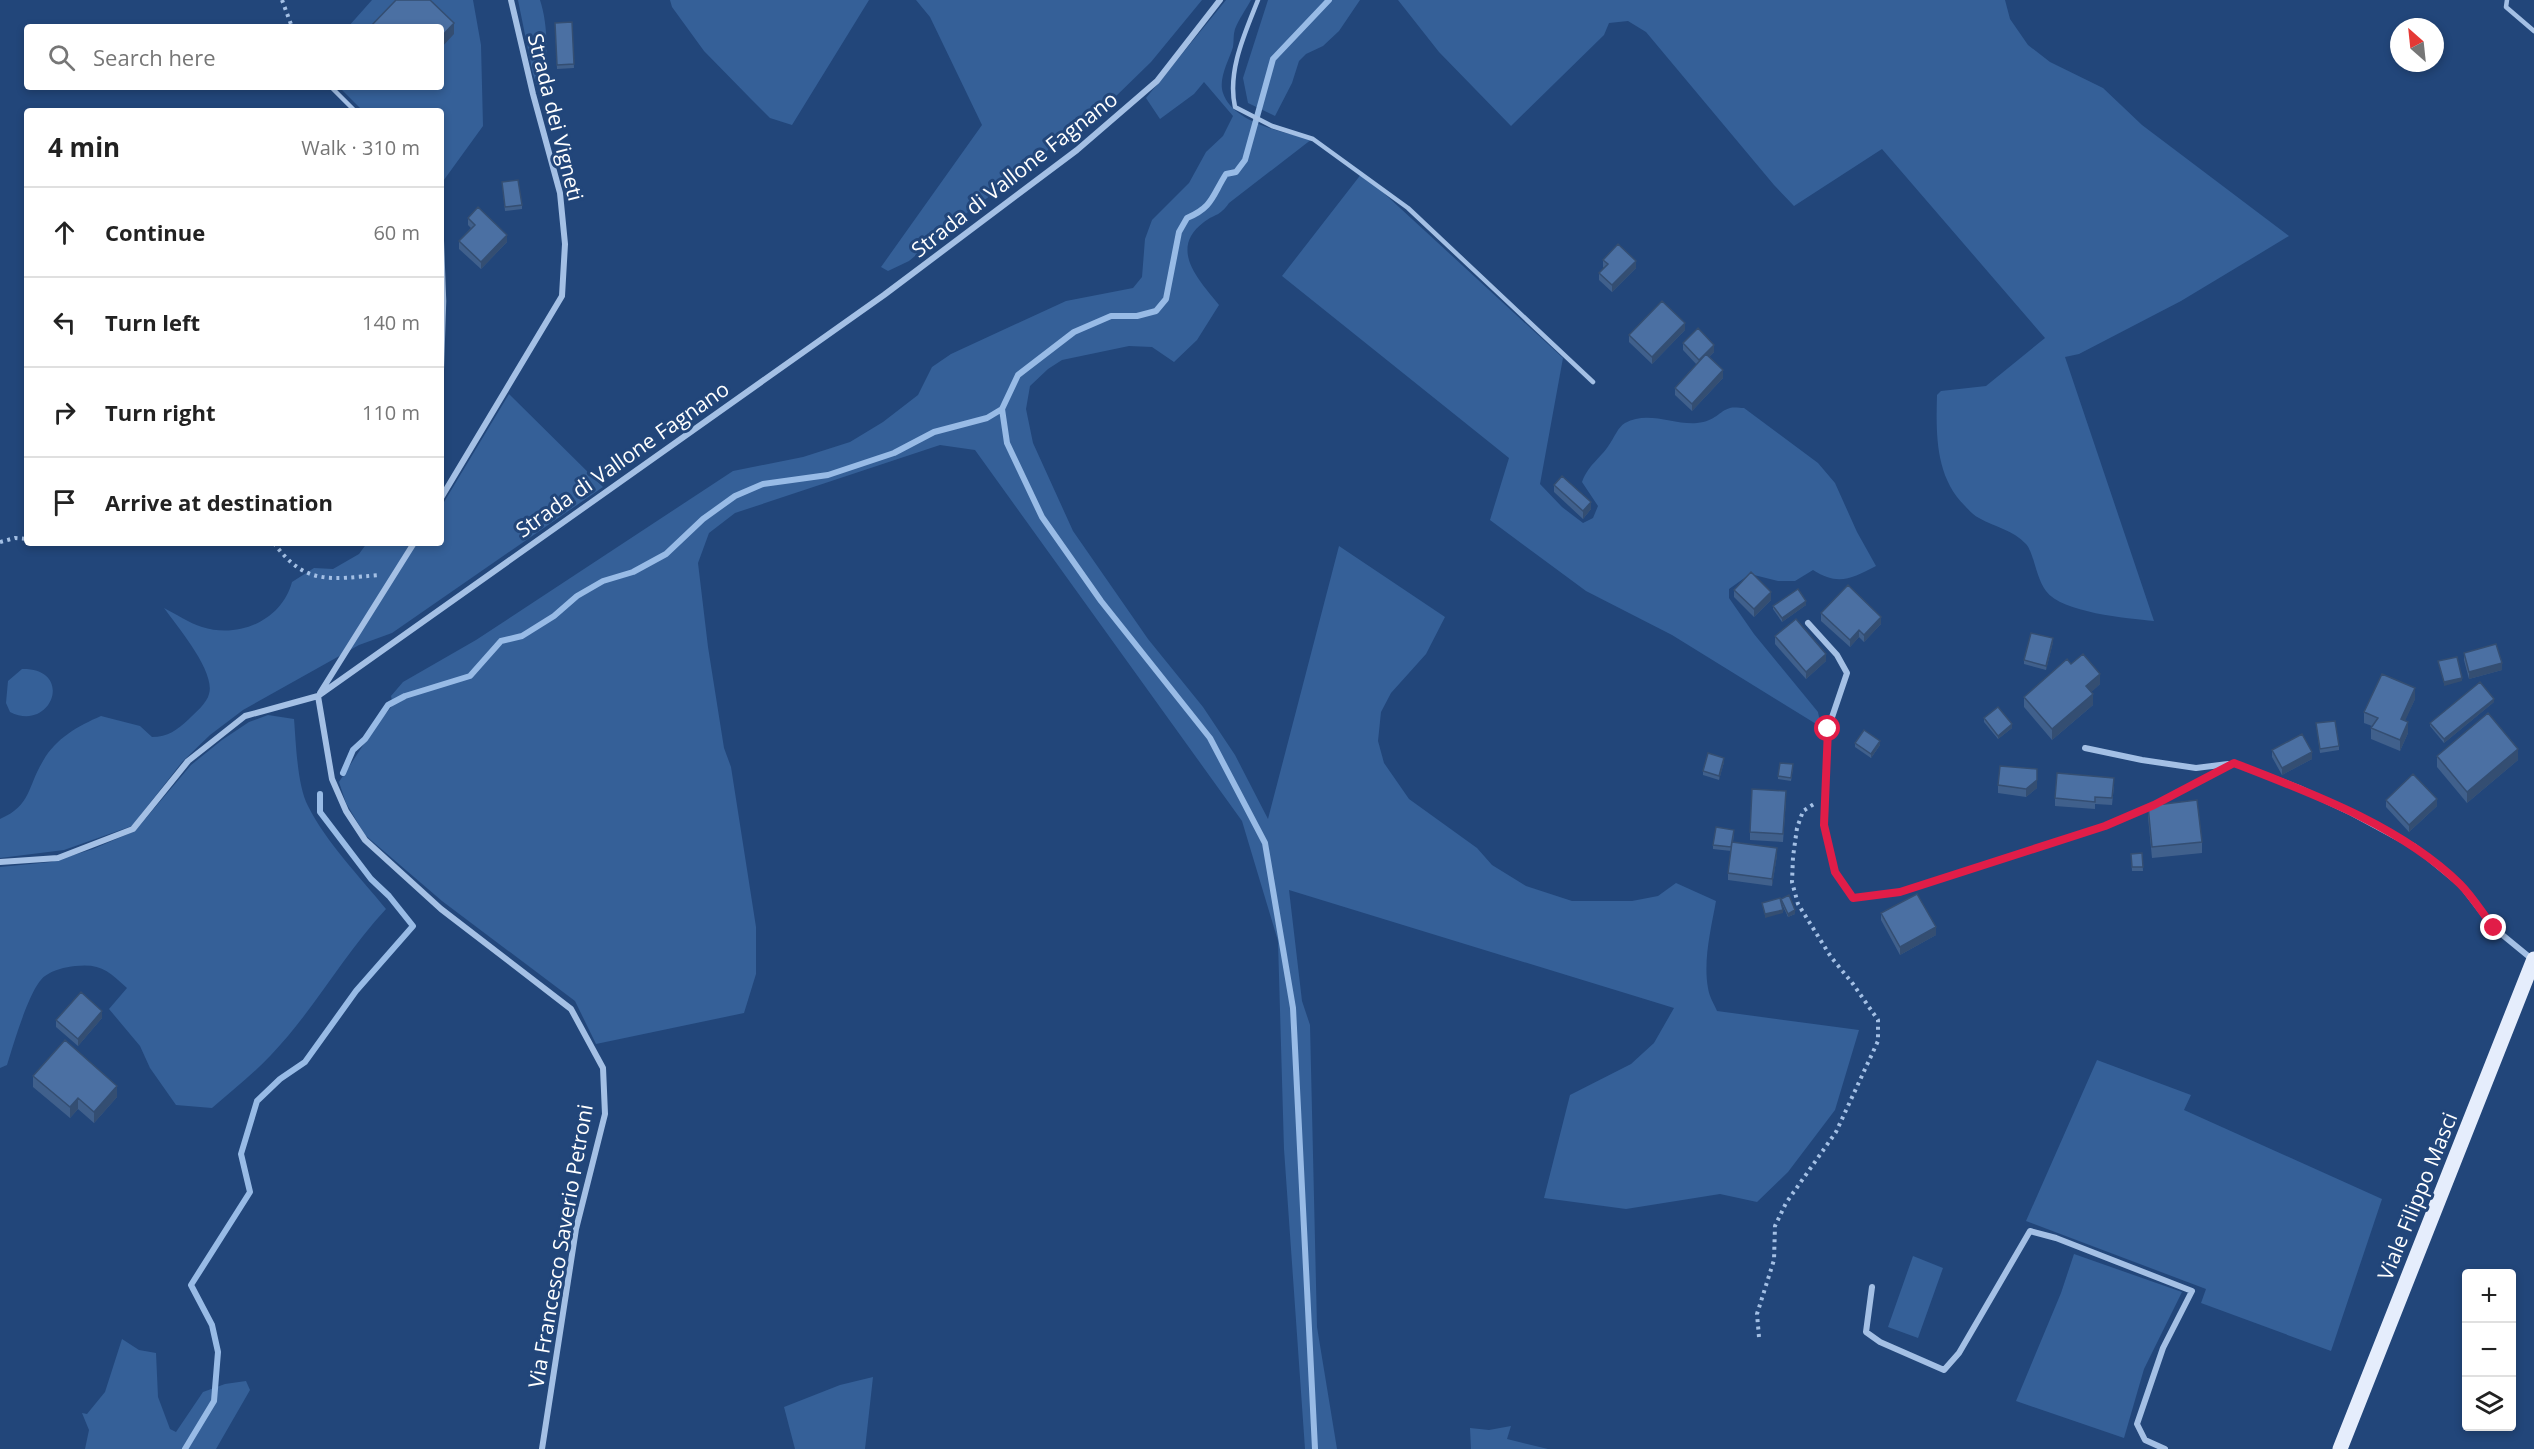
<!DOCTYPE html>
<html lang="en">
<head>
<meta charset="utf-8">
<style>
  :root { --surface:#fff; --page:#f2f2f2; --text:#222; --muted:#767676; --line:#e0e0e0 }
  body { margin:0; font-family:"Open Sans",sans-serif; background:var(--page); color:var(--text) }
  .controls { position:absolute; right:18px; bottom:18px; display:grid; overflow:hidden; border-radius:6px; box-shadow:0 3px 9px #0003 }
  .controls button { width:54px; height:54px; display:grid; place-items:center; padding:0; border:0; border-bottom:2px solid var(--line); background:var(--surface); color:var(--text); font:30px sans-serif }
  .compass { position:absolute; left:2390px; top:18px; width:54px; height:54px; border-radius:50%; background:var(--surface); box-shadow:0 3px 9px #0003; rotate:333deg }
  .stop { position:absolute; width:18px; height:18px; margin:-14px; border:4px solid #e11d48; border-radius:50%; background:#fff }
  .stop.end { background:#e11d48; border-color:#fff; box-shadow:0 2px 6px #0008 }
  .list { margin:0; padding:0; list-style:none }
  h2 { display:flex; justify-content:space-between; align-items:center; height:78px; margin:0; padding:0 24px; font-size:26px }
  h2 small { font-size:20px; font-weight:400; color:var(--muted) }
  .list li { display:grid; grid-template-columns:39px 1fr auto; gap:18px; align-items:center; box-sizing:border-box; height:90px; padding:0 24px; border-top:2px solid var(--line) }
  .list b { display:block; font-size:22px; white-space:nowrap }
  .list em { font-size:20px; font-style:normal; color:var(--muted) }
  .icon { flex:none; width:33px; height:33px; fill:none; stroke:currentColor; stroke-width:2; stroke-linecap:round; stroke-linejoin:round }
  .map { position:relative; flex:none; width:2534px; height:1449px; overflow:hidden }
  .search { position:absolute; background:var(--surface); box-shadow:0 3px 9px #0003; left:24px; top:24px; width:420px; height:66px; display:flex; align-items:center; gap:15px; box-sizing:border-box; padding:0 21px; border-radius:6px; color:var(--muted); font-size:22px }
  .panel { position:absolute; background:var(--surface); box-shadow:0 3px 9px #0003; left:24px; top:108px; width:420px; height:438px; border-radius:6px }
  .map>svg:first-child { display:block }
  .green { fill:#356098 }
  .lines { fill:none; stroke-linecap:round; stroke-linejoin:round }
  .stream { stroke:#98bbe6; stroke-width:6 }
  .path { stroke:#a4c0e5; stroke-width:4; stroke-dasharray:3 4.5; stroke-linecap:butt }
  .lane { stroke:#a4c0e5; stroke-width:4.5 }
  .street { stroke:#a4c0e5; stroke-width:6 }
  .primary { stroke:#e5edfc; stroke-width:15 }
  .wall { fill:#40608c }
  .shaded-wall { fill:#344e72 }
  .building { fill:#4b70a3; stroke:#344e72; stroke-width:1.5 }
  .route { stroke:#e11d48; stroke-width:8 }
  .labels { text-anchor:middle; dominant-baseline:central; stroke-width:6; stroke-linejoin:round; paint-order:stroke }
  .street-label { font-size:21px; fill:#fff; stroke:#22467a }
</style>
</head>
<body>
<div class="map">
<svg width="2534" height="1449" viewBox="0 0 2534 1449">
  <rect width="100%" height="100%" fill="#22467a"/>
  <path class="green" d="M372,0H473L481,45L483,126L441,184V111H363L339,87H441V27H348Z
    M518,0H540C548,24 550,65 538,88L533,74Z
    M670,0H869L792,125L770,118L750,98L704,51L672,7Z
    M916,0H1202L1151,62L1112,100L1060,136L1040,159L964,215L909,261L888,271L881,267L982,125L930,17Z
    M1226,0H1251C1246,9 1239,19 1235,29C1233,35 1234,41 1233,47C1229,60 1218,79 1223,93C1233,123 1285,133 1312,139L1229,203C1219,217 1216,213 1204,222C1168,249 1199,280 1219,305L1197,340L1174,362L1152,347L1129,346L1062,360L1048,369L1030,386L1026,409L1033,443L1073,531L1148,639L1203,707L1235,755L1268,819L1339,546L1445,617L1426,654L1391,693L1381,712L1378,741L1384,763L1409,799L1477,848L1492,865L1526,886L1572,901H1632L1658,896L1676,883L1716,901C1711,929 1703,960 1708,988C1709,996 1714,1004 1717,1011L1859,1030L1835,1110L1788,1172L1757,1202L1720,1194L1626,1209L1544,1198L1570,1095L1631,1064L1654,1043L1674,1008L1289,890L1302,1001L1310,1025L1317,1327L1337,1449H1305L1284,1149L1278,941L1242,821L975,450L940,445L735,513L709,533L698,563L708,647L724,748L731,767L756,927V974L744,1013L596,1044L575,1001L442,901L365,835L346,803L339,782L377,724L393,705L391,696L403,682L476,640L733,471L803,457L850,442L883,422L918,395L932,367L951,354L1066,301L1133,288L1142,277L1145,239L1152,220L1189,183L1206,152L1223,136L1233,116L1204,82L1194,94L1160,119L1146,98Z
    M1268,0H1360L1339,31L1323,46L1306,54L1299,61L1292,83L1275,116L1248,103L1243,78Z
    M1398,0H2005L2010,19L2028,45L2050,62L2103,88L2142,125L2289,236L2181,301L2079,354L2065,357L2154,621C2127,618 2062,613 2046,591C2036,578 2034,553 2026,544C2013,530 1995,527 1979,518C1974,516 1969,510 1965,506C1935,476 1936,434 1937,395L1941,391L1986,386L2045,338L1882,149L1794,206L1774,185L1646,32L1628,21L1609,23L1604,35L1511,126L1439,52Z
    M1362,173L1563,358L1540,484L1562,507L1583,523L1593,518L1598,506L1582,482C1589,464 1599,460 1609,445C1614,438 1618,427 1625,423C1648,410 1673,425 1697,423C1716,421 1719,411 1730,408C1734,407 1740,408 1744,408L1818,463L1835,483L1857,532L1876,566C1851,579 1838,586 1813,570L1795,581H1778L1750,574L1729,589V598L1754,634L1818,712L1821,727L1672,635L1586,591L1490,520L1509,458L1282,276Z
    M509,394L603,487L392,633L359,645L243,710L210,735L182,762L132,826L64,850L0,858V819C32,805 27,787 43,761C56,738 78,726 101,716L140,726L152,737C168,737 177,730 189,719C195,713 207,703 209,694C216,672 177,626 164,608C176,614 189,623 202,627C239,639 282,620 292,582L314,568L333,569L359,554L367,543H441V507Z
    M22,669C75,668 52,733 10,712L6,703L8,681Z
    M268,715L294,719C296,742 297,785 308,806C326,842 360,877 386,909C344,954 314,1010 271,1055C253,1074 232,1091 212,1108L176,1105L150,1068L140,1046L109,1009L127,988C109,971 100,963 75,966C65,967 53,970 45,976C30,986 13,1046 7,1065L0,1068V867L51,862L93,849L135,831L191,765L222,740L249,722Z
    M2097,1060L2191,1095L2184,1110L2382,1199L2331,1351L2201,1303L2206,1289L2026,1221Z
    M2074,1254L2182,1292L2144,1369L2124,1438L2016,1401L2061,1293Z
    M1913,1256L1943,1268L1918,1338L1888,1327Z
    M122,1339L139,1350L156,1353L158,1397L170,1429L176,1432L203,1392L225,1384L246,1381L250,1390L216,1449H85L89,1430L82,1413L87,1414L105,1392Z
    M873,1377L865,1449H795L784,1407L840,1385Z
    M1511,1426L1507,1439L1548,1449H1471L1470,1428L1489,1430Z"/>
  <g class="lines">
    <path class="stream" d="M1002,409L1007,443L1042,517L1101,601L1210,738L1265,843L1293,1008L1315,1449
      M343,773L353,750L365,739L388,705L405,696L470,676L501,641L522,636L554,616L577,596L603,581L633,572L666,554L703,519L735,496L763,484L828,475L894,453L934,432L987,418L1002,409L1018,375L1074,332L1111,316H1137L1156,311L1166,299L1179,232L1187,218C1213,207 1212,196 1226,174L1236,172L1245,160L1273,59L1329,0
      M185,1449L214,1401L218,1352L212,1325L191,1285L250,1192L241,1154L257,1101L280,1079L305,1062L356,991L413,926L389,896L371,879L320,812V794"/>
    <path class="path" d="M282,0L292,27
      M0,542L15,538L27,539
      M274,543C305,586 331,579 379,575
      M1759,1337L1757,1314L1774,1260L1775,1226L1786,1203L1836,1132L1878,1041V1020L1853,984L1831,957L1798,904L1792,882L1793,857L1797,828L1803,811L1814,804"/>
    <path class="lane" d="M1258,0C1245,33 1227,71 1235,107L1272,126L1313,139L1408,208L1593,382
      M2507,0L2506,7L2534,31
      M331,87L355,111
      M441,220L444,301L441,393"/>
    <path class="street" d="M441,498L562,296L565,244L560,193L533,94L511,0
      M1808,623L1837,655L1847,673L1828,729L1824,825L1835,872L1853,898L1900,892L2105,826L2154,805L2234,763L2299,788L2352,813L2415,847L2461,885L2494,928L2533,960
      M320,693L414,543
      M318,696L332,779L346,811L365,840L441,909L571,1009L603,1068L605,1114L576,1229L542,1449
      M2085,748L2142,760L2196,768L2228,764
      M0,862L58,858L133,829L188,761L245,716L318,696L884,295L1077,150L1157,81L1220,0
      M1872,1287L1866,1332L1880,1342L1944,1370L1959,1353L2030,1231L2056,1238L2192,1291L2163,1348L2137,1424L2145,1440L2165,1449"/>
    <path class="primary" d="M2340,1449L2534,959"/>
  </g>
  <path class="wall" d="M572,22L574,68L557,69L555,23Z
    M502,182L522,205V209L505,211Z
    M468,218L507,242L481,269L459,249V241L471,228L468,225Z
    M1603,260L1636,268L1612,292L1599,280V273L1604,268L1603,267Z
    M1685,330L1652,364L1629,342V335Z
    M1683,343L1714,352L1709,357L1723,378L1692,411L1675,395V388L1697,365L1683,350Z
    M1554,485L1591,509L1583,519L1554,492Z
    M1734,590L1771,600L1754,617L1734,597Z
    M1806,605L1782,622L1773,609V606Z
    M1821,613L1881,624L1864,642L1859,637L1850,647L1821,621Z
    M1775,636L1826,661L1806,679L1775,644Z
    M2053,642L2046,670L2024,664V660Z
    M2464,653L2502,670L2469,679L2464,660Z
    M2071,664L2100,684L2091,692L2093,705L2052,740L2024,707V697Z
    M2415,699L2405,720L2408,733L2400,751L2371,739V728L2372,726L2364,723V712Z
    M2494,702L2444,743L2430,726V723Z
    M1984,718L2012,728L1998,739L1984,722Z
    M2316,723L2339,746V750L2320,753Z
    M1855,743L1880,745L1871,758L1855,747Z
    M2272,750L2312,759L2282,775L2272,757Z
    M2437,756L2518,760L2467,803L2437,767Z
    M1724,762L1719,780L1703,775V771Z
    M1793,768L1791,781L1778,779V776Z
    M1998,785L2037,788L2026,797L1998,793Z
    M2114,786L2112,805L2095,804V809L2055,806V798Z
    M1786,798L1783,842L1750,840V832Z
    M2386,800L2437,806L2409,832L2386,807Z
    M2148,806L2202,842V853L2152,858L2148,817Z
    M1734,833L1733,842L1777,855L1772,886L1728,880V873L1731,851L1713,849V845Z
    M2142,853L2143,871H2132L2131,854Z
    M1781,899L1795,914L1788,917L1781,902Z
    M1881,913L1936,935L1900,955L1881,920Z
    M102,1018L78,1046L56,1027V1020Z
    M33,1076L117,1097L94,1123L78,1109L70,1118L33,1087Z"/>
  <path class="shaded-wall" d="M454,23V34L441,48V37Z
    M507,235V242L481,269V262Z
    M1636,261V268L1612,292V285Z
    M1685,323V330L1652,364V357Z
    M1714,345V352L1699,367V360Z
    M1723,370V378L1692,411V404Z
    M1591,502V509L1583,519V511Z
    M1771,592V600L1754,617V609Z
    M1806,601V605L1782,622V618Z
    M1881,617V624L1864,642V635Z
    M1859,630V637L1850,647V640Z
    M2053,638V642L2046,670V666Z
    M1826,654V661L1806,679V672Z
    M2502,663V670L2469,679V672Z
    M2100,674V684L2086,697V686Z
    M2462,678V681L2444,686V682Z
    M2415,688V699L2401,730V719Z
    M2093,694V705L2052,740V729Z
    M2494,699V702L2444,743V739Z
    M2408,722V733L2400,751V740Z
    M2012,724V728L1998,739V736Z
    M1880,741V745L1871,758V754Z
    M2518,749V760L2467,803V792Z
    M2312,752V759L2282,775V768Z
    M1724,758V762L1719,780V776Z
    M2037,769V788L2026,797V789Z
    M2437,799V806L2409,832V825Z
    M1777,848V855L1772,886V879Z
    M1783,910V913L1765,918V914Z
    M1795,910V914L1788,917V914Z
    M1936,927V935L1900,955V947Z
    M102,1011V1018L78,1046V1039Z
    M117,1086V1097L94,1123V1112Z
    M78,1098V1109L70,1118V1107Z"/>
  <path class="building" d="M396,0H430L454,23L441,37V27H370Z
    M572,22L574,64L557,65L555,23Z
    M518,180L522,205L505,207L502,182Z
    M478,207L507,235L481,262L459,241L475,225L468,218Z
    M1618,244L1636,261L1612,285L1599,273L1608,264L1603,260Z
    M1662,301L1685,323L1652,357L1629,335Z
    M1698,328L1714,345L1699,360L1683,343Z
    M1706,354L1723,370L1692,404L1675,388Z
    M1562,476L1591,502L1583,511L1554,485Z
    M1751,572L1771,592L1754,609L1734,590Z
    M1848,585L1881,617L1864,635L1859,630L1850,640L1821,613Z
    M1798,589L1806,601L1782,618L1773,606Z
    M1796,619L1826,654L1806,672L1775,636Z
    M2031,633L2053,638L2046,666L2024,660Z
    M2496,644L2502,663L2469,672L2464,653Z
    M2083,654L2100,674L2086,686L2093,694L2052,729L2024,697L2067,659L2071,664Z
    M2457,657L2462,678L2444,682L2438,661Z
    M2382,674L2415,688L2401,719L2408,722L2400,740L2371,728L2378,718L2364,712Z
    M2480,682L2494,699L2444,739L2430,723Z
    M1998,707L2012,724L1998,736L1984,718Z
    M2488,713L2518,749L2467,792L2437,756Z
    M2335,721L2339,746L2320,749L2316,723Z
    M1864,730L1880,741L1871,754L1855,743Z
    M2302,734L2312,752L2282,768L2272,750Z
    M1708,753L1724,758L1719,776L1703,771Z
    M1780,763L1793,764L1791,778L1778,776Z
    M2000,766L2037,769V780L2026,789L1998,785Z
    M2057,773L2114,778L2112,798L2095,797V802L2055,798Z
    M2413,774L2437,799L2409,825L2386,800Z
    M1752,789L1786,791L1783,834L1750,832Z
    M2197,800L2202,842L2152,847L2148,806Z
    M1716,827L1734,830L1731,847L1713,845Z
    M1732,842L1777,848L1772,879L1728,873Z
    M2142,853L2143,867H2132L2131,854Z
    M1917,894L1936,927L1900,947L1881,913Z
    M1789,895L1795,910L1788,914L1781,899Z
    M1780,898L1783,910L1765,914L1762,903Z
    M81,992L102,1011L78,1039L56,1020Z
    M65,1040L117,1086L94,1112L78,1098L70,1107L33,1076Z"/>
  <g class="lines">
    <path class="route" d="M1828,729L1824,825L1835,872L1853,898L1900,892L2105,826L2154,805L2234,763C2311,793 2401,826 2460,884C2473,897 2483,914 2494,928"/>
  </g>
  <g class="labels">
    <g class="street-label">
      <text transform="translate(556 117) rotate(76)">Strada dei Vigneti</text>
      <text transform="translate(1014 174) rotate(-38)">Strada di Vallone Fagnano</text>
      <text transform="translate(622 459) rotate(-35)">Strada di Vallone Fagnano</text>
      <text transform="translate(2417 1196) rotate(-68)">Viale Filippo Masci</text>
      <text transform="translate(560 1246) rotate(-80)">Via Francesco Saverio Petroni</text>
    </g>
  </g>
</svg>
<div class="controls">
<button>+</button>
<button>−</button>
<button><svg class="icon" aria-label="layers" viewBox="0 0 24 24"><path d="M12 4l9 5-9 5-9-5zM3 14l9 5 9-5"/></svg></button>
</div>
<svg class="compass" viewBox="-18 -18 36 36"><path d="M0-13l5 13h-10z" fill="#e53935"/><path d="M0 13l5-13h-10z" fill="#767676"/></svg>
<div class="stop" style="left:1828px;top:729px"></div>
<div class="stop end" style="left:2494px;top:928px"></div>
<div class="search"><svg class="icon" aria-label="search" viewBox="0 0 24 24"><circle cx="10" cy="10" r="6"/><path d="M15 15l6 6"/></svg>Search here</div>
<section class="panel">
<h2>4 min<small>Walk · 310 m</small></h2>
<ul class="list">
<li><svg class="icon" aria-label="ahead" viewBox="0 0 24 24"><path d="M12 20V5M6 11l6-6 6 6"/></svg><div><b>Continue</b></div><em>60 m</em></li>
<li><svg class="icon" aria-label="left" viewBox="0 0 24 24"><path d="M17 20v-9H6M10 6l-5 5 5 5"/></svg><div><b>Turn left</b></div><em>140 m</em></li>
<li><svg class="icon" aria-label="right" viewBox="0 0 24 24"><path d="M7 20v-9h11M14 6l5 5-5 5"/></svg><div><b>Turn right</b></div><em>110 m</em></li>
<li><svg class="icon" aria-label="arrive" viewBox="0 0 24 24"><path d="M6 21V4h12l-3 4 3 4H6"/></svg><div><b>Arrive at destination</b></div></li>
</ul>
</section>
</div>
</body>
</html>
